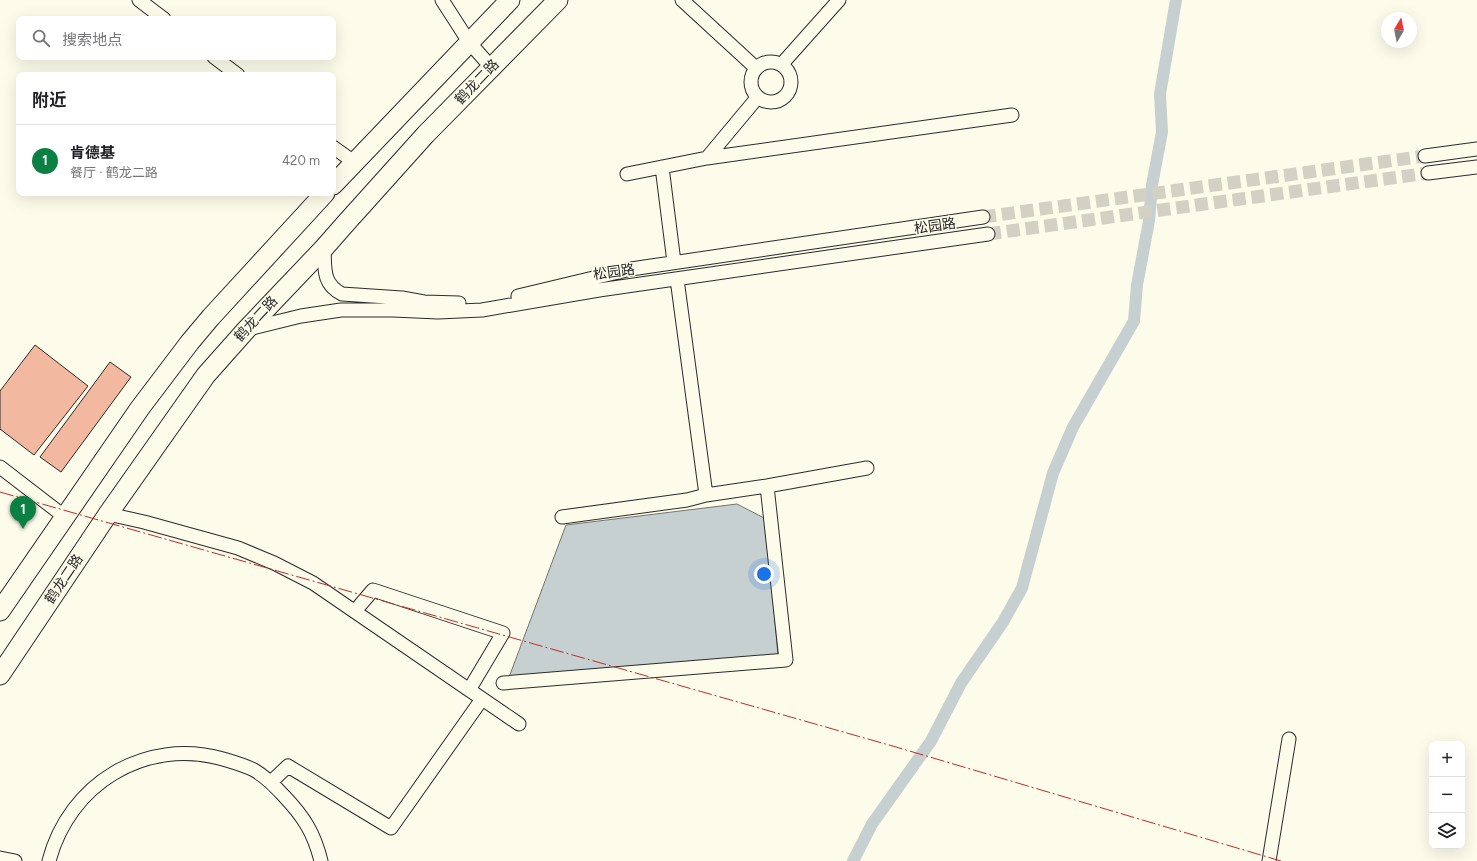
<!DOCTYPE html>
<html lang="zh">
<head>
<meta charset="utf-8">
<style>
  :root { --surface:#fff; --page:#f6f6f6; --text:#202124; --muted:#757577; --line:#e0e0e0; --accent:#0b8043 }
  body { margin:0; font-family:Figtree,"Noto Sans SC",sans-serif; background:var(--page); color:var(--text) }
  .controls { position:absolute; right:12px; bottom:12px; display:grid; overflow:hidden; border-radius:8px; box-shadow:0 4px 16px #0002 }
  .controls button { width:36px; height:36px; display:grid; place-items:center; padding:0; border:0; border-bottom:1px solid var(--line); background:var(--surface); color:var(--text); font:20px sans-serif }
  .compass { position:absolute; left:1381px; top:12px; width:36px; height:36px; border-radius:50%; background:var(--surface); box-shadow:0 4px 16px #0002; rotate:10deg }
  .you { position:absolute; left:764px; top:574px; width:14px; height:14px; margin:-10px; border:3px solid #fff; border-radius:50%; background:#1a73e8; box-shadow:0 0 0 6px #1a73e833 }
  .badge { display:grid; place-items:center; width:26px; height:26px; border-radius:50%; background:var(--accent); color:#fff; font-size:13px; font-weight:700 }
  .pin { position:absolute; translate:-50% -33px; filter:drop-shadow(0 1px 2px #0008) }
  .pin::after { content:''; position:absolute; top:21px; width:14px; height:12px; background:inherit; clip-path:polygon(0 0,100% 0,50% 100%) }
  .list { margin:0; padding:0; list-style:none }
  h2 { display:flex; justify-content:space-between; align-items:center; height:52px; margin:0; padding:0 16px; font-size:17px }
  h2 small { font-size:13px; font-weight:400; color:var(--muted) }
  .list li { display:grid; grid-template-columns:26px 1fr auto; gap:12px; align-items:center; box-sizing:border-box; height:72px; padding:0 16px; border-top:1px solid var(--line) }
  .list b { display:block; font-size:15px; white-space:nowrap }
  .list p { margin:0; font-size:13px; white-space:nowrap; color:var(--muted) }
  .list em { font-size:13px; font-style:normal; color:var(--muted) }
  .icon { flex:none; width:22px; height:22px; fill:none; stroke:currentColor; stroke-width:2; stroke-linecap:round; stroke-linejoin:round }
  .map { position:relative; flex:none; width:1477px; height:861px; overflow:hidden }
  .search { position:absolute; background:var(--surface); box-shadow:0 4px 16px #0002; left:16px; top:16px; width:320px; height:44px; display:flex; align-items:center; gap:10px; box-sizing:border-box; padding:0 14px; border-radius:8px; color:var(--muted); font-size:15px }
  .panel { position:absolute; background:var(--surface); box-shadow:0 4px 16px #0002; left:16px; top:72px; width:320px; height:124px; border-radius:8px }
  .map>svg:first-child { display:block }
  .water { fill:#c7d0d0; stroke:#74746e }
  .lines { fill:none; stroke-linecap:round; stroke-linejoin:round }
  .canal { stroke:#c7d0d0; stroke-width:12 }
  .building { fill:#f2b8a0; stroke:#2b2b2b }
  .minor-tunnel { stroke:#d3d1c4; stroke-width:13; stroke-dasharray:13 6; stroke-linecap:butt }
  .minor-casing { stroke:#2b2b2b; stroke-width:15 }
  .highway-casing { stroke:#2b2b2b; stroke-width:21 }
  .minor { stroke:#fdfbea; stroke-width:13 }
  .highway { stroke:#fdfbea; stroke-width:19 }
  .power { stroke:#c62828; stroke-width:1; stroke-dasharray:14 3 2 3; stroke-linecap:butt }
  .labels { text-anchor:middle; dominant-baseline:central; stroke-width:3; stroke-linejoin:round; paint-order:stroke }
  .street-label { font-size:14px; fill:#2b2b2b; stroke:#fdfbea }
</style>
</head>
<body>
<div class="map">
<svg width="1477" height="861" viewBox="0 0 1477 861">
  <rect width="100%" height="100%" fill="#fdfbea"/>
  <path class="water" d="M737,504L766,519L778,656L508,680L566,525Z"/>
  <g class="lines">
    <path class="canal" d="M853,861L872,824L931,741L961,683L1003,622L1022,588L1053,473L1073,427L1134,321L1137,285L1149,221L1152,185L1162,132L1160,94L1176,0"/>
  </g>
  <path class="building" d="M35,345L88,386L34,455L0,429V391Z
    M110,362L131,377L61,472L40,457Z"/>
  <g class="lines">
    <path class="minor-tunnel" d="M983,217L1425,156
      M988,234L1428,173"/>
    <g class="minor-casing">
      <path id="minor" d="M139,0L164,19
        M442,0L469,42L491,67
        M682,0L756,68
        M214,57L238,75
        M751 82a20 20 0 1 1 40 0a20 20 0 1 1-40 0Z
        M781,65L839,0
        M333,147L354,162
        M1425,156L1477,149
        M707,158L757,98
        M662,167L674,262
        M1428,173L1477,167
        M627,174L707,158L1012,115
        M324,248C325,268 322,284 342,294L402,298L424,302L459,303
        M677,279L706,495
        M518,296L631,269L983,217
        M248,329L301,316L341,310H393L438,312L482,310L599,290L988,234
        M0,467L65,517
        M108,514L144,522L238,548L274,563L313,583L519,724
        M562,517L687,500L706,495L767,486L867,468
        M355,611L373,590L503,633L469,690
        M503,683L786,660L767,486
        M271,782L288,766L391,828L482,699
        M0,858L15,861
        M49,861C69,784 145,737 223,759C233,762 244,765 254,770C266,777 275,786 284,796C304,817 314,833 321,861
        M1269,861L1289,739"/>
    </g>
    <g class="highway-casing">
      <path id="highway" d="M333,185L510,0
        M0,611L140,408L190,342L211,317L325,193
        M0,675L108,514L206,375L246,330L324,248L346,223L426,134L558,0"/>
    </g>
    <use href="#minor" class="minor"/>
    <use href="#highway" class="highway"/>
    <path class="power" d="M0,492L896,747L1281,861"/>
  </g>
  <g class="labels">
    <g class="street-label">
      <text transform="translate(477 82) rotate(-46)">鹤龙二路</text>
      <text transform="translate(935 226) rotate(-8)">松园路</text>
      <text transform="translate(614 272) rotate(-8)">松园路</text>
      <text transform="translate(256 319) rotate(-47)">鹤龙二路</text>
      <text transform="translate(64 579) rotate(-56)">鹤龙二路</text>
    </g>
  </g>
</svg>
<div class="controls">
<button>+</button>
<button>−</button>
<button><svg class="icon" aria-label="layers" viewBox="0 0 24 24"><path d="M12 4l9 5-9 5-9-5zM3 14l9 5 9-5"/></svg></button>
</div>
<svg class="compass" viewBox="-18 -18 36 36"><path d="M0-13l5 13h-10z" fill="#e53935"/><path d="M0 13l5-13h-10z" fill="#757577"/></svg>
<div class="you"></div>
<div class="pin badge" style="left:23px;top:529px">1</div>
<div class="search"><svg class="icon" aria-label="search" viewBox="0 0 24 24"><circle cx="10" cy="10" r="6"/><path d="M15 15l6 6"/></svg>搜索地点</div>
<section class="panel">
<h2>附近<small></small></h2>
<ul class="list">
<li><span class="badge">1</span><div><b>肯德基</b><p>餐厅 · 鹤龙二路</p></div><em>420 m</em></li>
</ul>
</section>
</div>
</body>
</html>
